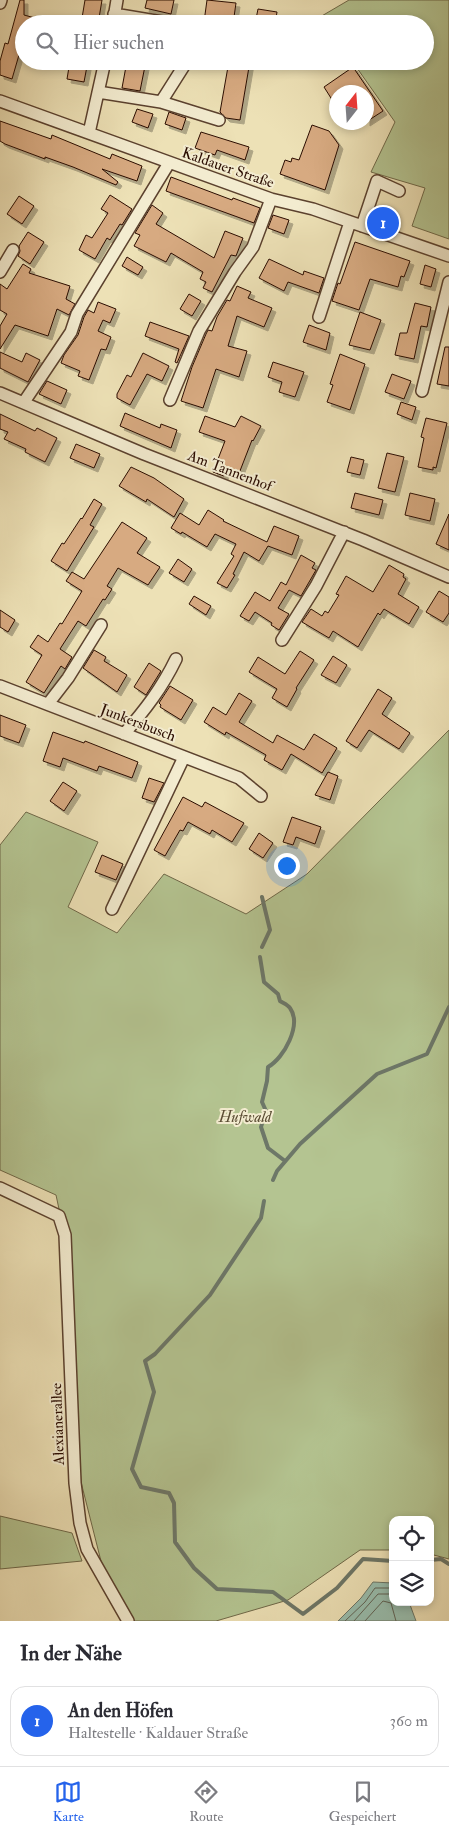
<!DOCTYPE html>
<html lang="de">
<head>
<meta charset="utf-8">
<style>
  :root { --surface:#fff; --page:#f7f7f7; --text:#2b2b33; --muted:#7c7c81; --line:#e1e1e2; --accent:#2563eb }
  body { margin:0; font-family:"IM FELL Double Pica",serif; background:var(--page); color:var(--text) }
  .controls { position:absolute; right:15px; bottom:15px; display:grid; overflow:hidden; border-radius:10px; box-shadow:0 2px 8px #0003 }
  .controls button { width:45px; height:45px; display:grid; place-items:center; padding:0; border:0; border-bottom:1px solid var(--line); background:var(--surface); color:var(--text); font:25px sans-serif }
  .compass { position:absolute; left:329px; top:85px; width:45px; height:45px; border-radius:50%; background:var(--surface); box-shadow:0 2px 8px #0003; rotate:17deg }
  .you { position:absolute; left:286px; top:865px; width:18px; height:18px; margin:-12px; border:4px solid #fff; border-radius:50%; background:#1a73e8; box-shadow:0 0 0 8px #1a73e833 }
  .badge { display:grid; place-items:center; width:32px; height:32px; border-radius:50%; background:var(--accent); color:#fff; font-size:16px; font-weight:700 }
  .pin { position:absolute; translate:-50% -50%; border:2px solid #fff; box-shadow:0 1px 5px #0006 }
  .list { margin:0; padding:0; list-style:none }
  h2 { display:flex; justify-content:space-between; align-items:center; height:65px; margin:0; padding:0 20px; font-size:21px }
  h2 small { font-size:16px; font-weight:400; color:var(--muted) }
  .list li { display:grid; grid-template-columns:32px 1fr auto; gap:15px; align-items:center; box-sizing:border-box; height:70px; margin:0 10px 10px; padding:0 10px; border:1px solid var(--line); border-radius:15px }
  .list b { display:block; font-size:19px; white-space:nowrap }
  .list p { margin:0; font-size:16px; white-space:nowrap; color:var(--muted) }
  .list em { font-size:16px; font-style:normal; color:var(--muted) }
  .icon { flex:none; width:28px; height:28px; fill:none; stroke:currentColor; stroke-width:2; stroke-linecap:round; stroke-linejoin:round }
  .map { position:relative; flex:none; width:449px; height:1621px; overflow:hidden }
  .search { position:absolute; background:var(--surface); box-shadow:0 2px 8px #0003; left:15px; right:15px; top:15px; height:55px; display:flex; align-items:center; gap:12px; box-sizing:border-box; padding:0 18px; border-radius:28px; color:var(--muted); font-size:19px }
  .sheet { height:145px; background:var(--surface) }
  nav { display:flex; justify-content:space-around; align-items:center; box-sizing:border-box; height:70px; border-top:1px solid var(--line); background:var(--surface); font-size:14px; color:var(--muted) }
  nav a { display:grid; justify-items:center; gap:2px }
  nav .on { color:var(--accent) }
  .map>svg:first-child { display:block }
  .green { fill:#b4c491; stroke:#6f6848 }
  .water { fill:#99beae; stroke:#6d7768 }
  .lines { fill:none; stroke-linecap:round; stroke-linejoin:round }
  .shore { stroke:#626557; stroke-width:1 }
  .stream { stroke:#6d7768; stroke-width:4 }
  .building { fill:#d7aa81; stroke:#2a0c00; filter:url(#shadow) }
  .minor-casing { stroke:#5b412e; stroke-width:14 }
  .minor { stroke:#f3ecd0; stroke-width:11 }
  .labels { text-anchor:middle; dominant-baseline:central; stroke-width:4; stroke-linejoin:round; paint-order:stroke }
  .street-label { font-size:15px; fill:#2a0c00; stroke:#f3ecd0 }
  .park-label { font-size:15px; font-style:italic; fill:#5a4c33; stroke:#f3ecd0 }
</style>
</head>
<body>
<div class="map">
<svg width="449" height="1621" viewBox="0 0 449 1621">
  <defs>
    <filter id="shadow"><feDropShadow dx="4" dy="4" stdDeviation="0" flood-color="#0004"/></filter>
  </defs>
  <rect width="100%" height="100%" fill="#ede1b6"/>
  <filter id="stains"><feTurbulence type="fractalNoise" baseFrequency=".004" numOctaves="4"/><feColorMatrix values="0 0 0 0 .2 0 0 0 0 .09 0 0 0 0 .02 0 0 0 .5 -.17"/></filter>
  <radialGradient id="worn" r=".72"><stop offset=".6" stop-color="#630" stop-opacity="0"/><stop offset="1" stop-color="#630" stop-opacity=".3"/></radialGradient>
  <path class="green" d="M349,0H449V239L412,226L425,188L371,172L395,122L352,61H425V24H325L320,17Z
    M449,730V1559L430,1554V1520H393V1550H360L288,1600L216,1621H133L104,1573L81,1482L66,1242L56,1195L0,1170V845L26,812L98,842L68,907L117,933L164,874L246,914L307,874Z
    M0,1516L72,1533L82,1561L0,1569Z"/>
  <path class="water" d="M373,1582L393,1583V1602H409L416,1621H338L361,1598Z"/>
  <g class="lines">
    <path class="shore" d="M345,1621L365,1602L375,1588H393
      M354,1621L378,1594H393
      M365,1621L383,1601L391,1603L396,1621"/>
    <path class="stream" d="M262,947L270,930L262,897
      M260,957L264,982L278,994L280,1001C283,1003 288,1005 290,1008C302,1025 284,1058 268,1067L267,1081L262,1102L266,1111L261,1127L268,1148L285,1161
      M273,1180L277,1171L300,1144L377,1074L427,1054L449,1007
      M264,1201L261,1218L210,1295L155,1354L145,1361L154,1392L132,1469L141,1487L169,1493L174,1503L175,1542L194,1568L217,1589L273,1592L303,1614L337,1588L363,1559L393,1561
      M430,1560L441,1559L449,1564"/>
  </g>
  <path class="building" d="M20,0H24V15L46,21V24H24V48H21L12,79L0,75V61L5,43L8,44Z
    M85,0H102L98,24H81Z
    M147,0H174L171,14L145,8Z
    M207,0L236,3L233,24L204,22Z
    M258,9L277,12L275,24H255Z
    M70,61H88L84,82L67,79Z
    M127,61H146L140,91L122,88Z
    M229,61H250L240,120L226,118L220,112Z
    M353,67L383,111L366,122V92H336V106L324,87Z
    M137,109L153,114L148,128L132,122Z
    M169,112L186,118L182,130L165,124Z
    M0,121L51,139L52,135L110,159L112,154L142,166L137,181L102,169L118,182L116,185L73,167L45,157V159L5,144L0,141Z
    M312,125L329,131L339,145L325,190L280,174L285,160L291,162L292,158L299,160Z
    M201,132L249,147L245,160L217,150L215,155L195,148Z
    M171,177L232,200L233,198L260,208L254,223L166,191Z
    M110,195L132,209L122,225L120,224L110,240L107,238L95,259L79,250L86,235L92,238L108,213L101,209Z
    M19,196L34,206L22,224L7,214Z
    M152,205L163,213L156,224L214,258L225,231L243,238L236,256L231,255L212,292L203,288L206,282L200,279L203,272L171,253L166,262L134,246L140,235L135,233Z
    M273,215L289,220L284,234L268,228Z
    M28,232L44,242L30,264L18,256L20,251L19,246Z
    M355,242L410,261L404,277L401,276L398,287L370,279L359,310L332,301L338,283L340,284Z
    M127,257L143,267L138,275L122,266Z
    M269,259L303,275L304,271L324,278L319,293L288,282L284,291L259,278Z
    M23,264L31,269L29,273L70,286L66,299L75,304L69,315L57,309L48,336L15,325L0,349V326L7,314L0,310V284L7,289Z
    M425,265L436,269L431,287L420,284Z
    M237,286L251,292L248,298L272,308L264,327L237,316L228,346L247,351L239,377L216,369L203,408L181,401L192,367L206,334L208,330L212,331L217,317L227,300L230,301Z
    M189,294L201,301L192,316L180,309Z
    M98,302L116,309L110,323L103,320L98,331L111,337L106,350L101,349L89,380L78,376L80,371L61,363L64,355L78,335L84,317L88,310L94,313Z
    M415,303L431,307L427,327L421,326L414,359L395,355L400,333H407Z
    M360,312L381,320L370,350L349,345Z
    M150,322L189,336L177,363L175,362L179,349L145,336Z
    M309,325L330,333L326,350L303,342Z
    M445,347H449V386L437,384Z
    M0,352L22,362L26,353L40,360L28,382L0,368Z
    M143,353L169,366L162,381L147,374L130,405L117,398V394L127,375L131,377Z
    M340,354L365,364L350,410L327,402L333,385L330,384Z
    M273,362L304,372L295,397L279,392L282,382L268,377Z
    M392,374L411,381L404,399L385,392Z
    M47,381L67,390L61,404L39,394Z
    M401,402L416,407L412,420L397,414Z
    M125,413L160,428L161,424L177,430L171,448L120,426Z
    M0,414L35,431L37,428L57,438L45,462L25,452L26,449L4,439L8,432L0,429Z
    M205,416L235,427L241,416L261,426L253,441L252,440L238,476L225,471L224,476L213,472L225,441L199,432Z
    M426,418L447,423L436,468L433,467V470L418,467L424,438L421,437Z
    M76,444L100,454L94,468L70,458Z
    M387,453L404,457L395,492L378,488Z
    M351,457L364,460L360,475L347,472Z
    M131,467L154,478L184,499L174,517L147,499L146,502L119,486Z
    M355,493L383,500L379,515L351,508Z
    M410,493L435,499L430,521L405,515Z
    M94,499L102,504L90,525L94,527L67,571L51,561L62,543L64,544L81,518L82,519Z
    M208,510L224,520L223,521L267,542L274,526L299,536L292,555L268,546L259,561L244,552L233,574L235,575L227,588L217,583L234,556L231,554L236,544L215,534L207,547L182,532L181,534L171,528L180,513L199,525Z
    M449,514V550L436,544Z
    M122,522L147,538L137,553L160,567L148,585L118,568L107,586L112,589L105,600L103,599L86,626L78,621L60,649L72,657L65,669L61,666L44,693L26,682L42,655L30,647L38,635L48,642L60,623L62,624L82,591L66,581L72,572L84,579Z
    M301,555L315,563L312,568L316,570L301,596L289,590L278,608L289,614L279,630L271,625L272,623L255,612L249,621L240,616L255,592L270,601L281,582L286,585Z
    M178,559L192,569L184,582L169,573Z
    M389,565L404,574L403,577L406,579L398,594L419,607L409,624L384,609L380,615L378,613L358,647L333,631L329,638L302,622L311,609L322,616L325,611L328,613L339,595L336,594L346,576L373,592Z
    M439,591L449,597V613L443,622L426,612Z
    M194,596L211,606L206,615L189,604Z
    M0,610L15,620L8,632L0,627Z
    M94,650L106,657L104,661L127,675L117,692L83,668Z
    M300,651L314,660L296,688L297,689L287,707L272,698L277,689L249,672L258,657L285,674Z
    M333,656L347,665L336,683L321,675Z
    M149,663L161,671L146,695L134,687Z
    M170,686L193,700L181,720L160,707L161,705L159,703Z
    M378,689L392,698L382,714L410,733L399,749L369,730L357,748L346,741Z
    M239,693L252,701L239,722L273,743L277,735L304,750L314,734L337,748L322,773L291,754L282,770L264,760L266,755L226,732L225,735L204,722L213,707L226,715Z
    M0,715L26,725L19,743L0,736Z
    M53,732L84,743L85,741L138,762L132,778L99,766L97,771L63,758L60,767L43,761Z
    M328,772L338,776L330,800L315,795Z
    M149,778L164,783L154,802L142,798Z
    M63,782L77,791L64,811L50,801Z
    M183,797L202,807L205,802L244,823L232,842L212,830L210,834L188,822L183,831L180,830L165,856L154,850Z
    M292,817L321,827L315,844L296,837L293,845L283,842Z
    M259,833L273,843L263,858L249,849Z
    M102,855L123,864L116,880L95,872Z"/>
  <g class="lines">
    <g class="minor-casing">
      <path id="minor" d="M0,3L1,0
        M114,14L174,24
        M113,24L117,0
        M98,92L161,102L219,120
        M0,101L271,199L313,209L449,256
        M161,102L187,61
        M89,133L105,61
        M362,226L377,181L399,191
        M0,272L13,250
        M319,317L350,222
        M422,391L449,282
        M0,393L144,454L363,540L449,577
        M170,400L199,331L235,272L253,247L271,199
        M24,402L71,332L77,314L169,163
        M282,640L316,586L344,532
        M0,686L239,778L261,796
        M48,704L68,678L101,625
        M124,734C145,710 162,688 176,659
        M112,909L184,757
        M0,1188L59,1216L65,1235L75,1483L80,1523L87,1549L128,1621"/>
    </g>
    <use href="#minor" class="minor"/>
  </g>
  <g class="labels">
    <g class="street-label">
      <text transform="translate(228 168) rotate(19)">Kaldauer Straße</text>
      <text transform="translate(230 471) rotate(21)">Am Tannenhof</text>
      <text transform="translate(138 723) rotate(21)">Junkersbusch</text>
      <text transform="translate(58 1424) rotate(-92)">Alexianerallee</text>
    </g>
    <g class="park-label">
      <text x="245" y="1117">Hufwald</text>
    </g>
  </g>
  <rect width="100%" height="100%" filter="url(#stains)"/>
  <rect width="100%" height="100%" fill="url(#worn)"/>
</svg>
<div class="controls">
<button><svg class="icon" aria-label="locate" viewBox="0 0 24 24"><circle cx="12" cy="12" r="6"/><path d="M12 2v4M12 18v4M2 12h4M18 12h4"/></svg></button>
<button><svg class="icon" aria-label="layers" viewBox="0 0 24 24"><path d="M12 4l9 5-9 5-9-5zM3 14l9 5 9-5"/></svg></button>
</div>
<svg class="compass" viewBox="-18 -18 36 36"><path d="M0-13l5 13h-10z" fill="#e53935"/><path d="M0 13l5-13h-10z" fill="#7c7c81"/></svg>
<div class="you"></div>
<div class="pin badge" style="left:383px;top:223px">1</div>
<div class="search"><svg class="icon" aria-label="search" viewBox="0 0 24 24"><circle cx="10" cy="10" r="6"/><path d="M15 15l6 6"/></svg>Hier suchen</div>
</div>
<section class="sheet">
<h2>In der Nähe<small></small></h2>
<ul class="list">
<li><span class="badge">1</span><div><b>An den Höfen</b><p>Haltestelle · Kaldauer Straße</p></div><em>360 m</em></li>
</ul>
</section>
<nav>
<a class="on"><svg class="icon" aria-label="map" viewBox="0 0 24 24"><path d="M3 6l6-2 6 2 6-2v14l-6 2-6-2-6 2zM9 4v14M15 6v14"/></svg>Karte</a>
<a><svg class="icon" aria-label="directions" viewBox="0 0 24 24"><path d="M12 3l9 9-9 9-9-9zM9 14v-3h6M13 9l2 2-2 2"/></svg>Route</a>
<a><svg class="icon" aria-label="saved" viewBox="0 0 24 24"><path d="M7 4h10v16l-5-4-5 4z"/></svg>Gespeichert</a>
</nav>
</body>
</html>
